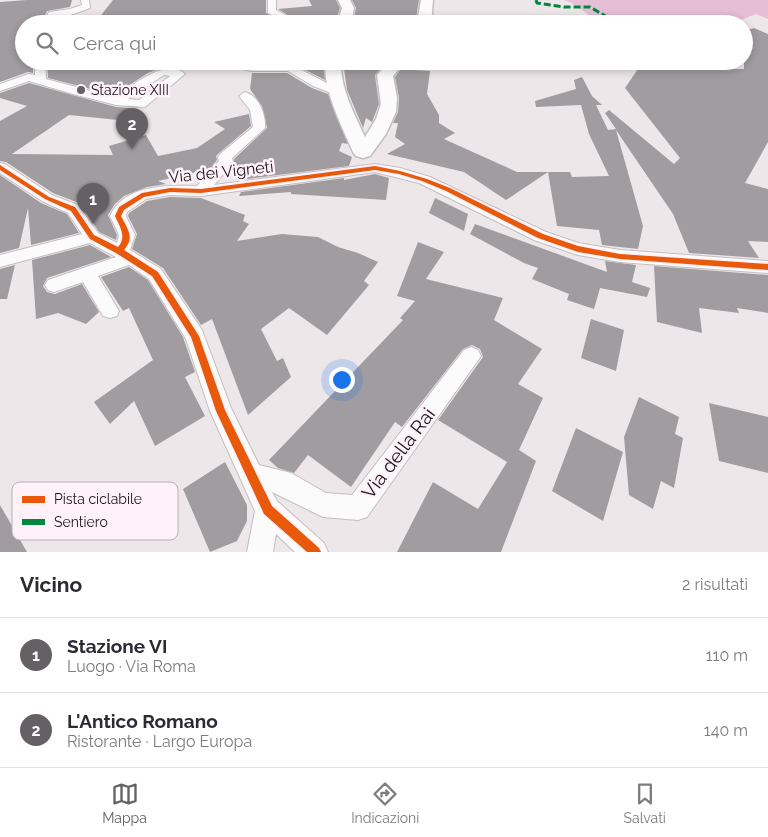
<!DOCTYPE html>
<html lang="it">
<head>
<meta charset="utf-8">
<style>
  :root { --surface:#fff; --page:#f7f7f7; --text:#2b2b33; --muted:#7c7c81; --line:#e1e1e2; --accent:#656063 }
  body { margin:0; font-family:Raleway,sans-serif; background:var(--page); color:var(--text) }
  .you { position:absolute; left:341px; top:379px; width:18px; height:18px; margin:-12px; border:4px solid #fff; border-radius:50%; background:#1a73e8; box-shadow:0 0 0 8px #1a73e833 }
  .badge { display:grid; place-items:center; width:32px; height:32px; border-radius:50%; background:var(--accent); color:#fff; font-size:16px; font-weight:700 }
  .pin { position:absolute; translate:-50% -41px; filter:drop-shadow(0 1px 2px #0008) }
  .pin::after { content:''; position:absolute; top:26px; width:18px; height:15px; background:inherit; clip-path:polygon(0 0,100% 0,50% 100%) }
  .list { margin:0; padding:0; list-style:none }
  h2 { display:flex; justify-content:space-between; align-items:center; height:65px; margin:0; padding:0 20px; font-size:21px }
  h2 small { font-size:16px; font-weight:400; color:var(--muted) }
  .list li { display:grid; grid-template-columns:32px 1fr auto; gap:15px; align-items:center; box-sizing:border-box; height:75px; padding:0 20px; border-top:1px solid var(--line) }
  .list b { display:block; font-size:19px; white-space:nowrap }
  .list p { margin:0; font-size:16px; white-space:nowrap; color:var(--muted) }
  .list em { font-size:16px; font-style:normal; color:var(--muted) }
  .icon { flex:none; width:28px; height:28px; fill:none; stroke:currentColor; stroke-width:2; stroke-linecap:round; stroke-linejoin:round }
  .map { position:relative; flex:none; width:768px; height:552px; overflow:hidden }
  .search { position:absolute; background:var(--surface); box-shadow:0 2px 8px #0003; left:15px; right:15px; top:15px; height:55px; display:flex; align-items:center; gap:12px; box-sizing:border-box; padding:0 18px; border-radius:28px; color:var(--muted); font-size:19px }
  .sheet { height:215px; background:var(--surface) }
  nav { display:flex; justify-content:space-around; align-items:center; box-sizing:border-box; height:70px; border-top:1px solid var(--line); background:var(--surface); font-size:14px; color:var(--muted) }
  nav a { display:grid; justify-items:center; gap:2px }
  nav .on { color:var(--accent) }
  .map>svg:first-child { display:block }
  .forest { fill:#e6bed5 }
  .building { fill:#a19c9f }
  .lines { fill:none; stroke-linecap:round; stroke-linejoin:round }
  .street-casing { stroke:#c3bec0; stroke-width:2 }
  .secondary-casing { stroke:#c3bec0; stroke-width:3 }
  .street { fill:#fcfbfc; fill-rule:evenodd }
  .secondary { fill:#fcfbfc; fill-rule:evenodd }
  .quiet { stroke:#00873e; stroke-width:3; stroke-dasharray:7 3; stroke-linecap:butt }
  .cycleway-casing { stroke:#fef1f8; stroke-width:3 }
  .cycleway { fill:#e8590c; fill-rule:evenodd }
  .poi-dot { fill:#656063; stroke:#fef1f8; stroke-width:2 }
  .labels { text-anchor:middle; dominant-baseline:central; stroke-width:5; stroke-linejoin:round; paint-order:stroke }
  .far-poi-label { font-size:14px; fill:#1c171a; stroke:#fef1f8; text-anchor:start }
  .street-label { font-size:16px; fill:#1c171a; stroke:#fef1f8 }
  .near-street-label { font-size:19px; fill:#1c171a; stroke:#fef1f8 }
  .key { fill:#fef1f8; stroke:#bab0b5; stroke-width:1 }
  .key-label { font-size:14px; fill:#1c171a }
</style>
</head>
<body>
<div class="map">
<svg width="768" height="552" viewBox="0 0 768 552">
  <rect width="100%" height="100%" fill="#ede7ea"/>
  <path class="forest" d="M564,0H768V19L756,14L731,24H602L570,2Z"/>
  <path class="building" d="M27,0H72L70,7L47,11L41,24H24V61H33V73L28,72L0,82V2Z
    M113,0H266V13L277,19L280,24H94Z
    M309,0H336L340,8L335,24H294L285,13L278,9L312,6Z
    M352,0H419L415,24H353L356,8Z
    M754,28L768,34V142L745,183L768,189V242L748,241L759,258L689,253L673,214L616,130L643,226L638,249L602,245L599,230L557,226L548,172H570L572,177L609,176L589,134L581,105L536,107L535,101L576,89L574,80L582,77L592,96L602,105H596L608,130L616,129L605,113L609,110L674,164L680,158L625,88L642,63L649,65L698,62L706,69H744V31Z
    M47,61H185L173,67L159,69L148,73L114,95L48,78Z
    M289,61H323L325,80L294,64Z
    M343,61H372L373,68H381L375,75L379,104L372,122L366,118L363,128L347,90Z
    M401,69L430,71L427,94L439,115V123L455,133L444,139L517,172H548L506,200L464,172L387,154L405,144L395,137L398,123H393L398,112L399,98L395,77Z
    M252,73H287L312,88L328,94L348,144L342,143L339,151L352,157L349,166L247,179L230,169L234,163V159L267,128L262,106L250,89Z
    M29,83L116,107L130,108L138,122L69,115L12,154L113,155L109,146L146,135L158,156L197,148L225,129L214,122L249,114L251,126L219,153L216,156L217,160L210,169L158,181L166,184L147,187L124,196L115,204L108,215L117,235L116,240L99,232L79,203L53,193L6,162L0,161V121L27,106L0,98V93Z
    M375,174L389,178L386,200L291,194V192L239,196L241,192L344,178V180Z
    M0,175L41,203L67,214L79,233L31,245L28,208L19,248L0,253Z
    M170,197L201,198L245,215L243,221L249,224L237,241L282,234L318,237L338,247L358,253L378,262L364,281L369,285L327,335L289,308L261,329L277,361L283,358L291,377L248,415L212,319L201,325L163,268L132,249L137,234L128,216L129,213L147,201Z
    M435,198L468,214L464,231L429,213Z
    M475,224L607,272L605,261L636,265L632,282L650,288L647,297L600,288L594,309L567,300L569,294L532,279L538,268L524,263L470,234Z
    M418,242L444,252L426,279L503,298L494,320L542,349L518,384L543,398L519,450L536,461L501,552H397L433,482L478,509L507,462L438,420L483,357L480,349L472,345L463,349L402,427L395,422L351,487L308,455L294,473L278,468L269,460L403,320L400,318L415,301L397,296Z
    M90,245L111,257L47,278L43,286L47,292L55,294L82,284L99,312L86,324L58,313L36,319L32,260Z
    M15,265L7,299H0V269Z
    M654,266L768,275V313L737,308L739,313L699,308L702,333L657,322Z
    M129,267L148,280L183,337L195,372L185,377L205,416L155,446L134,401L110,424L94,402L153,360L129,308L123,311L101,277Z
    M591,319L624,330L616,371L581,358Z
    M639,397L679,417L675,434L683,438L674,488L661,481L653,509L629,495L624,437Z
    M709,403L768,417V473L719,461Z
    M576,428L623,452L603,521L552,491Z
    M225,462L247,505V521L237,541L210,552L183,489Z
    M0,505L27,552H0Z"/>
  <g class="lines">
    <g class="street-casing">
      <path id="street" d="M81,0H89L90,8L71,15L56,16L53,24H43L49,12L70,9L82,5Z
        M268,0H276V10L284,14L292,24H282L278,18L268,13Z
        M35,61H45L46,79L114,97C131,87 167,56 185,74L145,107L116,105L73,94L29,81L0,91V84L29,74L35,75ZM164,75L170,76L139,100L128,99Z
        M230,61H240L252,65L294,66L344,92L342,94H334L313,86L288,71H252L233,67Z
        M245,92C259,96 266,115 265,128L232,158L233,162L214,185L375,164L400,168L430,177L546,232L578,243L620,250L768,261V273L620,262L578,255L534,240L419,183L375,172L201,196L170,195L146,199L127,212L126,216L135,235L130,250L161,269L202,330L231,408L259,465L291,473L326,493L352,495L464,350L471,347L478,350L481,356L367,517L358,520L323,517L272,492L277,501L324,543L328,552H295L276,534L273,552H247L255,511L210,411L186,339L149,279L129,265L98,276L119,311L117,316L110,318L103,316L83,282L54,292L48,290L45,285L48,280L116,257L90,243L0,267V255L82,234L68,213L42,201L0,173V163L5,164L52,195L78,205L98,233L117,243L119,235L110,216C124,184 168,185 197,186L219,161L218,157L220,154L253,127L250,110L239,96Z"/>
    </g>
    <g class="secondary-casing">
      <path id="secondary" d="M338,0H350L354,8L351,24H337L342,8Z
        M421,0H433L431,24H417Z
        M325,61H341C340,88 354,113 365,137L376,119L381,104L377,75L390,61H406L393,76L397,98L396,112L386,134L370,156L363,158L356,156L353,152C341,124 324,93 325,61Z"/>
    </g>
    <use href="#street" class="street"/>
    <use href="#secondary" class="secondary"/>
    <path class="quiet" d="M536,0L537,3L564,7H590L619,24"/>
    <g class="cycleway-casing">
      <path id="cycleway" d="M0,165L49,197L75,207L94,235L118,247C127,237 120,227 115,216L119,207L142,193L170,188L201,189L375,166L400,171L427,179L450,188L543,234L578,246L620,254L768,264V270L620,259L578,252L538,238L446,191L422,181L399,174L375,170L201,193L170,192L144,197L124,210L121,216C128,230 135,237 124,250L158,272L199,336L225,410L272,506L319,548L321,552H307L264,514L216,411L191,337L152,276L116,253L90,239L71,211L45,199L0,170Z"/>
    </g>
    <use href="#cycleway" class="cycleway"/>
  </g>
  <circle class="poi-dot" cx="81" cy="90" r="5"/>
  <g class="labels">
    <g class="far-poi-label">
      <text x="91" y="90">Stazione XIII</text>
    </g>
    <g class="street-label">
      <text transform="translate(221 172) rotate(-6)">Via dei Vigneti</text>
    </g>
    <g class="near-street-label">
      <text transform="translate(398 453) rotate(-53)">Via della Rai</text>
    </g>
  </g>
  <rect x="12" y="482" width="166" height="58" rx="8" class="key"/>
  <rect x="22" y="496" width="23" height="7" fill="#e8590c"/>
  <rect x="22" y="519" width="23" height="6" fill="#00873e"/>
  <g class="key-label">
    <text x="54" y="504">Pista ciclabile</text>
    <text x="54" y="527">Sentiero</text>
  </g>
</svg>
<div class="you"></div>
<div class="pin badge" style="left:93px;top:224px">1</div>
<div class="pin badge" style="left:132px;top:149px">2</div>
<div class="search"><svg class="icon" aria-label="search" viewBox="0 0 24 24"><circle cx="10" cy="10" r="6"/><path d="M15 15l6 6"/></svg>Cerca qui</div>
</div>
<section class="sheet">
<h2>Vicino<small>2 risultati</small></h2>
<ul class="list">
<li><span class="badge">1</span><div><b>Stazione VI</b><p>Luogo · Via Roma</p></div><em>110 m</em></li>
<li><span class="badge">2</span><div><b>L'Antico Romano</b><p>Ristorante · Largo Europa</p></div><em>140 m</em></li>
</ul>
</section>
<nav>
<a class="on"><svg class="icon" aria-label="map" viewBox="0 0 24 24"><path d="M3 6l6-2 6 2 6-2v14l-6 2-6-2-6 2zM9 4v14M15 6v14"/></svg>Mappa</a>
<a><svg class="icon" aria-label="directions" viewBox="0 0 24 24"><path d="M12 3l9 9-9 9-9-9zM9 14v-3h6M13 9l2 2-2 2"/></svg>Indicazioni</a>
<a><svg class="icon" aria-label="saved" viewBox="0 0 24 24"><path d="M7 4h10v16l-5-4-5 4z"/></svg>Salvati</a>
</nav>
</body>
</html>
